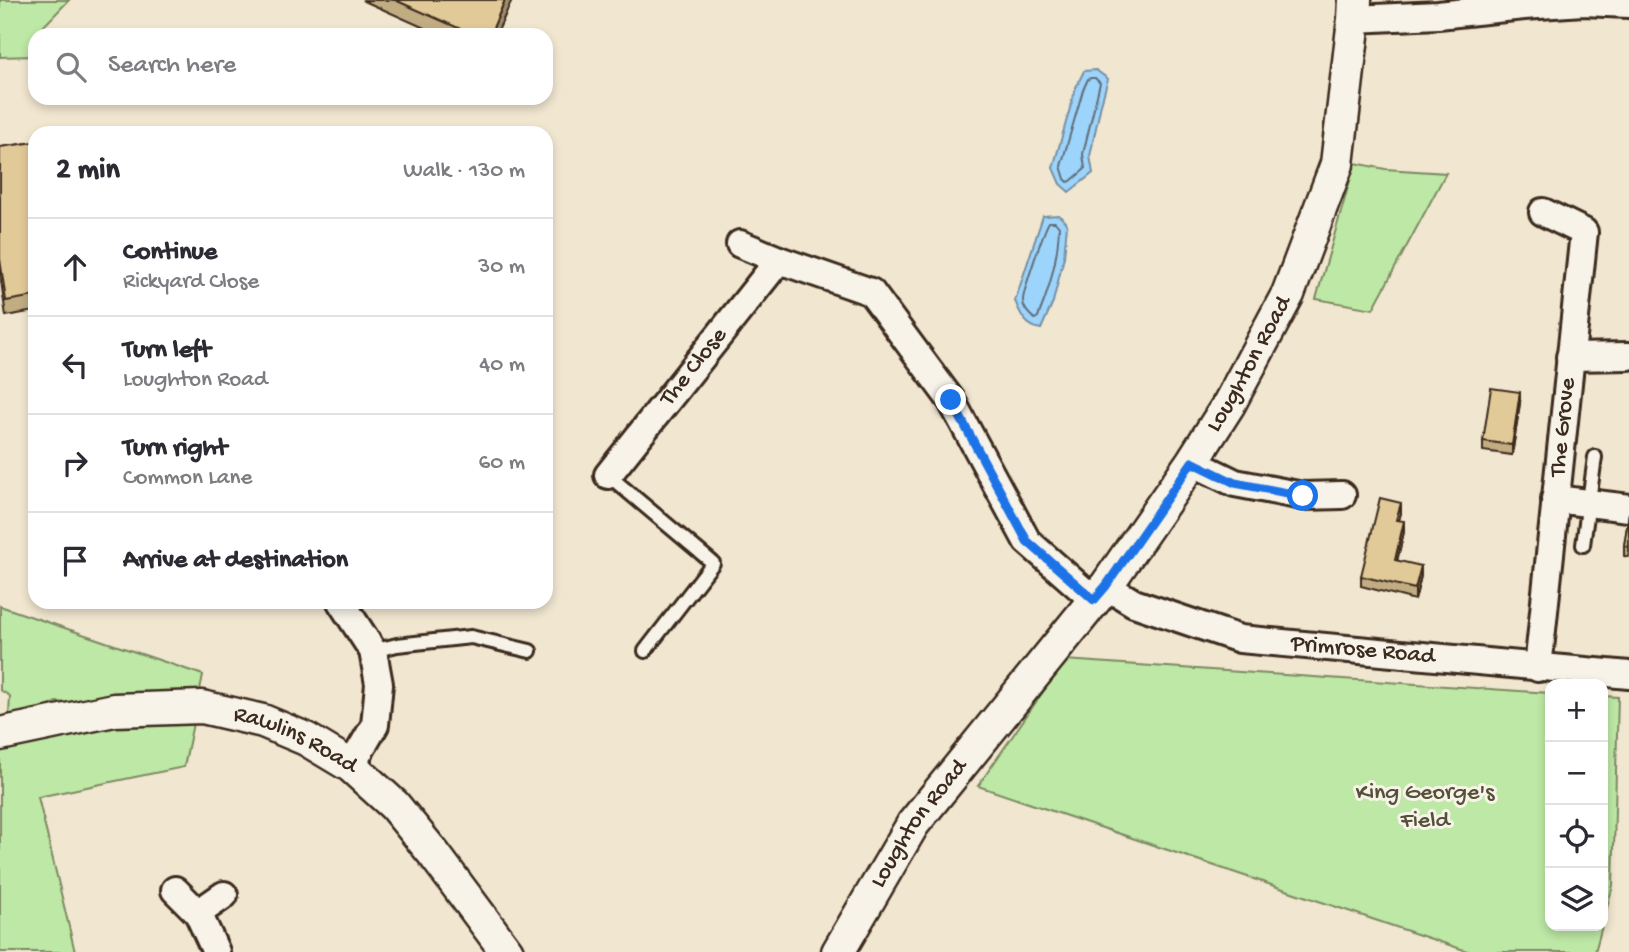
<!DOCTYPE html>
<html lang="en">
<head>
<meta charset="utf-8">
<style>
  :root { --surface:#fff; --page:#f2f2f3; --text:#2b2b33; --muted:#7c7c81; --line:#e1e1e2 }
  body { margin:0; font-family:"Gochi Hand",sans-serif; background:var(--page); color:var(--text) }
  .controls { position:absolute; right:21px; bottom:21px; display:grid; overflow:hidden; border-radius:14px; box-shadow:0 4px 10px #0003 }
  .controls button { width:63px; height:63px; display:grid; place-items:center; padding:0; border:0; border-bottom:2px solid var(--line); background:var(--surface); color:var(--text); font:35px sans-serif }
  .stop { position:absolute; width:21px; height:21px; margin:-16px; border:5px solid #1a73e8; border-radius:50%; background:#fff }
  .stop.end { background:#1a73e8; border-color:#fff; box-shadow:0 2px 7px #0008 }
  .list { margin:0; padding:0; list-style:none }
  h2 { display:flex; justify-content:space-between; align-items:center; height:91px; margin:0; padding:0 28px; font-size:30px }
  h2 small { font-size:23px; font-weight:400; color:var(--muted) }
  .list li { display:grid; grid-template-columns:46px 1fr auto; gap:21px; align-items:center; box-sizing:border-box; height:98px; padding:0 28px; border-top:2px solid var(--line) }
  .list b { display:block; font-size:26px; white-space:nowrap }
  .list p { margin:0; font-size:23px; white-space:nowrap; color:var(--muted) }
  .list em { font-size:23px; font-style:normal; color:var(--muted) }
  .icon { flex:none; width:38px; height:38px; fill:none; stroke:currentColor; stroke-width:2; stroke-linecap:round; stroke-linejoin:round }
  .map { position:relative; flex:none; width:1629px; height:952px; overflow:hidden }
  .search { position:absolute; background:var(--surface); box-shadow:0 4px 10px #0003; left:28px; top:28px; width:525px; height:77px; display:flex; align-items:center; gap:18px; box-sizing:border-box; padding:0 24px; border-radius:21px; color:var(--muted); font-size:26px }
  .panel { position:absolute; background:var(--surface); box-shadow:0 4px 10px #0003; left:28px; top:126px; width:525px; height:483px; border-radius:21px }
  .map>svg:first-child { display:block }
  .green { fill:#bde8a5; stroke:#7c8962; stroke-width:2; fill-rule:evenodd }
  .water { fill:#9cd4fc; stroke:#7590a3; stroke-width:2 }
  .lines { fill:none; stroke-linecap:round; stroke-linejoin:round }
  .shore { stroke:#626e77; stroke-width:2 }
  .service-casing { stroke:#3b2a1e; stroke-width:18 }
  .minor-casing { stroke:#3b2a1e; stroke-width:32 }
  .tertiary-casing { stroke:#3b2a1e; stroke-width:37 }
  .service { stroke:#f7f3e8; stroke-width:12 }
  .minor { stroke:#f7f3e8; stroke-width:26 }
  .tertiary { stroke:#f7f3e8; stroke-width:32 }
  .wall { fill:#c2ad83; stroke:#3b2a1e; stroke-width:2 }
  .shaded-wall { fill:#9e8d6a; stroke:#3b2a1e; stroke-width:2 }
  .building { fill:#e2c998; stroke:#3b2a1e; stroke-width:2 }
  .route { stroke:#1a73e8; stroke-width:9 }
  .labels { text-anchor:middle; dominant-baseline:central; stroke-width:6; stroke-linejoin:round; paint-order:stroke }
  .street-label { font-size:24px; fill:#3b2a1e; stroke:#f7f3e8 }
  .park-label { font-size:24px; fill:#555039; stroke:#f7f3e8 }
</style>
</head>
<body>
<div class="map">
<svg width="1629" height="952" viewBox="0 0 1629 952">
  <rect width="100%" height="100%" fill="#f1e6d0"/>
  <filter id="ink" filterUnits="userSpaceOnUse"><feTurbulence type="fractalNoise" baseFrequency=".0143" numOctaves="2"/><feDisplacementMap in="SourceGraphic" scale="14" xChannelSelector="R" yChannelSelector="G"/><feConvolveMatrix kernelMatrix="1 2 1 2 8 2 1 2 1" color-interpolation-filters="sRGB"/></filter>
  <g filter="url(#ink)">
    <path class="green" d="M0,0H69L40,30L55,35H35V56L0,57Z
      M1355,163L1385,169L1446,173L1373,309L1316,299Z
      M0,606L203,675L184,767L38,797L75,952H0V734L8,732L10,696L0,690ZM56,702L141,710L10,731Z
      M1065,660L1550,693V926H1602L1595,952H1470L978,786Z
      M1603,696L1618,697L1613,885L1603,923Z"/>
    <path class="water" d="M1096,70L1108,79L1101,104L1090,156L1093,173L1069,192L1060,184L1053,168L1076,87L1084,71Z
      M1059,215L1067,224L1064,257L1053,302L1041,329C1025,326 1021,315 1015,301L1043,216Z"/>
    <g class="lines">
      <path class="shore" d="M1091,78H1095L1100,83L1083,154L1085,169L1071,181L1068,182L1065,179L1061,166L1083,90L1088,79Z
        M1049,222H1055L1059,227C1058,259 1050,288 1038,317L1035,319C1029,315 1023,308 1023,301C1022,294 1044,230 1049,222Z"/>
      <g class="service-casing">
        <path id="service" d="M608,475L713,563L645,651
          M1583,545L1595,457
          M373,651L397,645L471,637L530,651"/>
      </g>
      <g class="minor-casing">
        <g id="minor">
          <path d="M1354,19L1438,15L1524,6L1583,2L1629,4"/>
          <path d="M740,244L779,260L871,292L951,400L1027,541L1094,600"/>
          <path d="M1570,357L1629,356"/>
          <path d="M1192,462L1235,483L1303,496L1342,495"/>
          <path id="s1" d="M608,475L779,260"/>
          <path d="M1555,499L1629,508"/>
          <path id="s2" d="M1106,586L1134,603L1240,639L1629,675"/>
          <path d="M341,602L373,651L379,684L375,725L351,766"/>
          <path id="s3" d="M1538,668L1584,232L1543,212"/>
          <path d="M175,890L198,913L216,952"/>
          <path d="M198,913L224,895"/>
        </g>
      </g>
      <g class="tertiary-casing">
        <g id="tertiary">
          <path id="s4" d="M0,734L114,710L202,707L263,721L306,739L351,766L394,805L434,854L507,952"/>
          <path id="s5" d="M838,952L913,824L1106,586L1192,462L1229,404L1288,294L1337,164L1354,19L1355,0"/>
        </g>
      </g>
      <use href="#service" class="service"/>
      <use href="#minor" class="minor"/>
      <use href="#tertiary" class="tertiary"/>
    </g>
    <path class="wall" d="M362,0H512L496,35H440Z
      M35,142V311L6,316L0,274V147Z
      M1520,403L1512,455L1483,451V441Z
      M1401,513L1399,520L1404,532L1397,560L1421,576L1415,600L1361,586V576Z
      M1629,513V557L1624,556V546Z"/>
    <path class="shaded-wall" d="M505,0H512L496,35H490Z
      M1520,392V403L1512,455V445Z
      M1401,503V513L1396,530V520Z
      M1404,521V532L1395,570V560Z
      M1421,566V576L1415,600V589Z"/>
    <path class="building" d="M395,0H505L490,35H474Z
      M124,130L125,133H100Z
      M35,142V296L6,301L0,259V147Z
      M1491,388L1520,392L1512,445L1483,441Z
      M1380,498L1401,503L1396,520L1404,521L1395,560L1421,566L1415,589L1361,576Z
      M1629,513V547L1624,546Z"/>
  </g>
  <g class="lines" filter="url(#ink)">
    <path class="route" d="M951,400L1027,541L1094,600L1106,586L1192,462L1235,483L1303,496"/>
  </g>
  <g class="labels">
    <g class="street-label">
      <text stroke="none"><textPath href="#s5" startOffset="719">Loughton Road</textPath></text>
      <text stroke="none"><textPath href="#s1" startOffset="138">The Close</textPath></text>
      <text stroke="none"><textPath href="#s3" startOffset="242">The Grove</textPath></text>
      <text stroke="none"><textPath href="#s2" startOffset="268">Primrose Road</textPath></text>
      <text stroke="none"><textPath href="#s4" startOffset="304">Rawlins Road</textPath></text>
      <text stroke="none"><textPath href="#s5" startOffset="152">Loughton Road</textPath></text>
    </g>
    <g class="park-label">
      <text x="1425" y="793">King George's<tspan x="1425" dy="28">Field</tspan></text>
    </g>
  </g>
</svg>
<div class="controls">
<button>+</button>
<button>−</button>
<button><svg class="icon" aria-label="locate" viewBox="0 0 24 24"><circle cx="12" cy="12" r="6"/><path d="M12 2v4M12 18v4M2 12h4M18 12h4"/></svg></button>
<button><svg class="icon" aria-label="layers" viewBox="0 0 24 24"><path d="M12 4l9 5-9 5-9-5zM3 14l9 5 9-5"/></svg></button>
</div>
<div class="stop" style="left:1303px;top:496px"></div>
<div class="stop end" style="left:951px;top:400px"></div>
<div class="search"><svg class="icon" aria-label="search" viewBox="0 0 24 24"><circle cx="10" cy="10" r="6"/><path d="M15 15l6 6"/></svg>Search here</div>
<section class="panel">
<h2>2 min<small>Walk · 130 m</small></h2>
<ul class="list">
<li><svg class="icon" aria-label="ahead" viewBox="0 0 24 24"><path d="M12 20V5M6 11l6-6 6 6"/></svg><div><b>Continue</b><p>Rickyard Close</p></div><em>30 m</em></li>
<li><svg class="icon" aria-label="left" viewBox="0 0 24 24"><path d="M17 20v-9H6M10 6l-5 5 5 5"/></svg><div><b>Turn left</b><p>Loughton Road</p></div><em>40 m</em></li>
<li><svg class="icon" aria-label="right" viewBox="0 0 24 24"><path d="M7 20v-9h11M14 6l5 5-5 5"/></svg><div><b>Turn right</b><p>Common Lane</p></div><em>60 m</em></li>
<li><svg class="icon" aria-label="arrive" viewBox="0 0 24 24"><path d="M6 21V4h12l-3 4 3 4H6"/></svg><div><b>Arrive at destination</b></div></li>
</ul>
</section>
</div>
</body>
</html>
